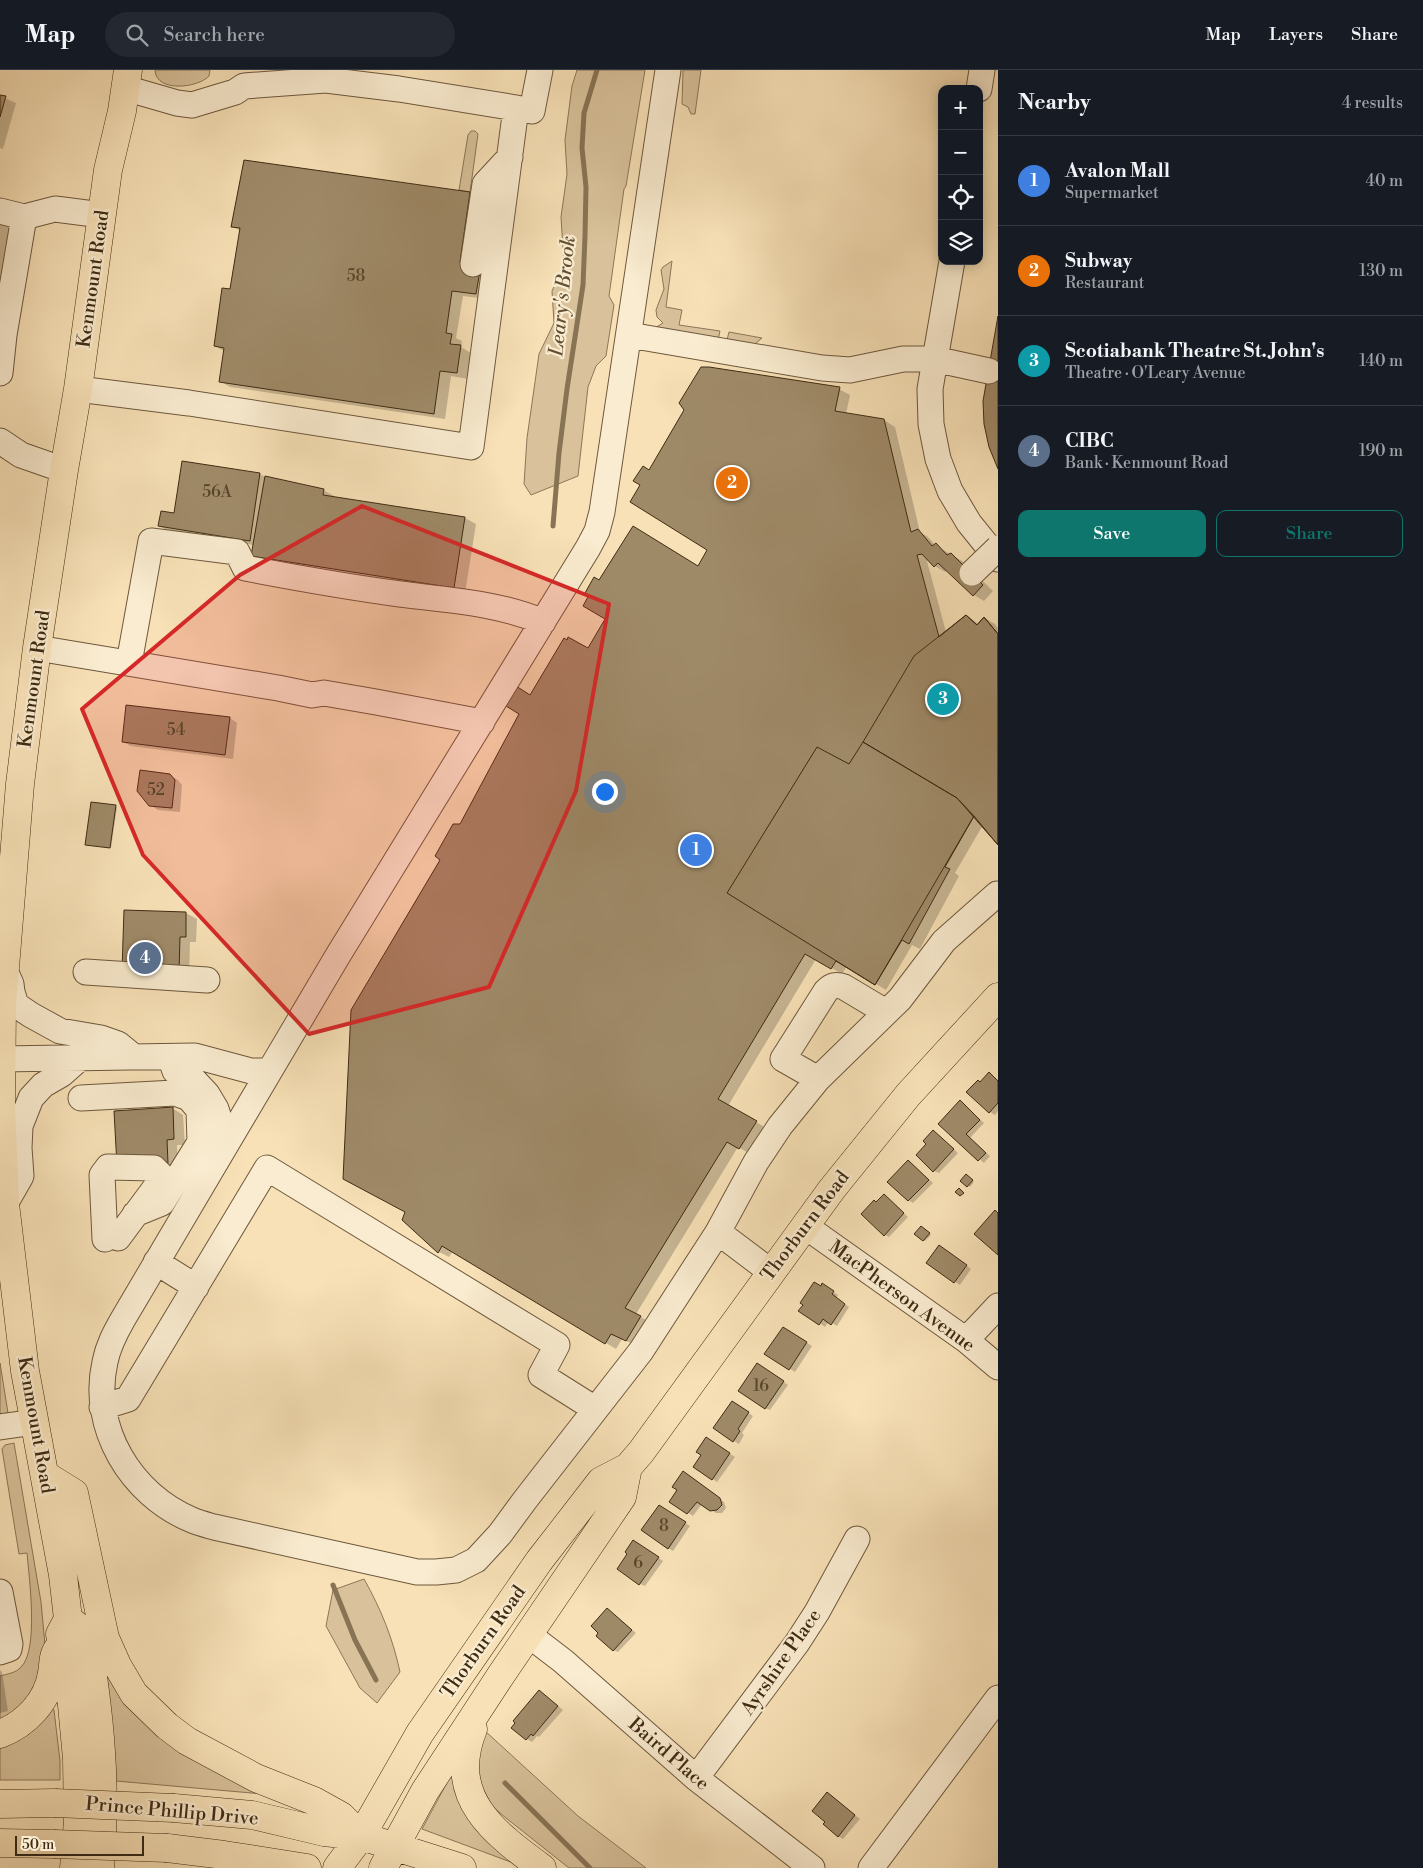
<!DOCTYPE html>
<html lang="en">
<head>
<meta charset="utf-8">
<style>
  :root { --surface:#171b24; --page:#242831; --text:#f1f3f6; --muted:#9ea1a6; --line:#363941; --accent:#0f766e }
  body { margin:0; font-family:"Libre Bodoni",serif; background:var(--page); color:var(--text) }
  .controls { position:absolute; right:15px; top:15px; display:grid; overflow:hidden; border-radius:10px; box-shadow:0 2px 12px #0003 }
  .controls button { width:45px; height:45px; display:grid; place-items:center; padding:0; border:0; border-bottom:1px solid var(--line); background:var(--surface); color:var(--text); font:25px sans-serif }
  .scale { position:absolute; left:15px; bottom:12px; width:129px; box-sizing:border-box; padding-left:5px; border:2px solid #3f2b13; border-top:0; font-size:14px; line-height:18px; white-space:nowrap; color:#3f2b13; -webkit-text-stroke:4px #faecd0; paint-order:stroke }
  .you { position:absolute; left:604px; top:721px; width:18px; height:18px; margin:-12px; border:4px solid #fff; border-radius:50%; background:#1a73e8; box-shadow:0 0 0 8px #1a73e833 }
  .badge { display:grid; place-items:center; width:32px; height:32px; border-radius:50%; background:var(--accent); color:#fff; font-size:16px; font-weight:700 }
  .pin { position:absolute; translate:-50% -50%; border:2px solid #fff; box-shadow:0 1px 5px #0006 }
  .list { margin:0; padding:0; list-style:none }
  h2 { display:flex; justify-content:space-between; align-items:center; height:65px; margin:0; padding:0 20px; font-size:21px }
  h2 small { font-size:16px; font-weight:400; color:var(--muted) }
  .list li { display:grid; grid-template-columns:32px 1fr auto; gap:15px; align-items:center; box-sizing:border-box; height:90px; padding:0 20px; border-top:1px solid var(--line) }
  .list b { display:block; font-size:19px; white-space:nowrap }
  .list p { margin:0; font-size:16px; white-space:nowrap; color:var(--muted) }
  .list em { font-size:16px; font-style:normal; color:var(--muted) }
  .actions { display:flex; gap:10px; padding:15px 20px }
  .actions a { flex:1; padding:11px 0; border:1px solid var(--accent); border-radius:10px; text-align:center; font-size:18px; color:var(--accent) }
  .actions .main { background:var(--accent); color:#fff }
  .icon { flex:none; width:28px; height:28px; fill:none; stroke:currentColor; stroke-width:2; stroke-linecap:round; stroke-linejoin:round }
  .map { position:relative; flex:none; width:998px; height:1798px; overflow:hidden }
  header { display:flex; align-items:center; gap:30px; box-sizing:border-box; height:70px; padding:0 25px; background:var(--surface); border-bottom:1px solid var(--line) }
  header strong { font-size:24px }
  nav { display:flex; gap:28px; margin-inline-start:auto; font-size:18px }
  .search { width:350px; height:45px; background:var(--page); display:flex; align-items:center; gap:12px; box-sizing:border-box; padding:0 18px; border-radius:28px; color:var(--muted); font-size:19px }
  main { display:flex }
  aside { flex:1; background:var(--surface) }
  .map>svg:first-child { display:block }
  .green { fill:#d9c29b; stroke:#8c7657 }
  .shadow { fill:#0003 }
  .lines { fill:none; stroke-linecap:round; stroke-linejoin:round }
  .stream { stroke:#887354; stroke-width:5 }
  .building { fill:#9f8a68; stroke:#3f2b13 }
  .minor-casing { stroke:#6d583c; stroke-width:27 }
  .major-casing { stroke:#3f2b13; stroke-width:29 }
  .minor { stroke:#faecd0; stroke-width:25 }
  .major { stroke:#f8e1b7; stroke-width:28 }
  .minor-bridge-casing { stroke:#6d583c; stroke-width:27; stroke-linecap:butt }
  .major-bridge-casing { stroke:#3f2b13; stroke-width:29; stroke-linecap:butt }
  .minor-bridge { stroke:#faecd0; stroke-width:25 }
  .major-bridge { stroke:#f8e1b7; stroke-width:28 }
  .marked { fill:#d62828; fill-opacity:0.2; stroke:#d62828; stroke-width:4; stroke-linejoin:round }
  .labels { text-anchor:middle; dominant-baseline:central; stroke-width:4.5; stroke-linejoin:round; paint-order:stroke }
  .number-label { font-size:16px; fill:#574328 }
  .street-label { font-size:19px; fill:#3f2b13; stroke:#faecd0 }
  .water-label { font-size:20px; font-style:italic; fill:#644f33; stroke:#faecd0 }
</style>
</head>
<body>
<header>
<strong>Map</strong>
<div class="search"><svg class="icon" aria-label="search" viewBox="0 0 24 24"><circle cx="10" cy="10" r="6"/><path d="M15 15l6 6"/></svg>Search here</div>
<nav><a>Map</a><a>Layers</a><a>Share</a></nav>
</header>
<main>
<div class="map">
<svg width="998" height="1798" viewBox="0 0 998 1798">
  <rect width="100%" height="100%" fill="#f8e1b7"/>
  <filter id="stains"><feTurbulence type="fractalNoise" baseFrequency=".004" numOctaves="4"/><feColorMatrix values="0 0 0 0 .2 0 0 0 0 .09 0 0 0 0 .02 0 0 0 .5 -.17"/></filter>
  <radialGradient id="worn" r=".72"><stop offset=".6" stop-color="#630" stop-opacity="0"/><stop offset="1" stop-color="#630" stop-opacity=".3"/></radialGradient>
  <path class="green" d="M155,0H210L209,6C198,18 156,23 155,0Z
    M577,0H645L626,116L624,119L609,226L614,235L606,286L596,296L588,317L578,406L531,425L524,414L527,368L539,284L554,253L552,221L564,195L561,147L567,104L565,70L572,16Z
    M683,0H701L695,44H691L688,37L682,34Z
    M471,61H475L478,64L470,122L459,120L468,65Z
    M672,191L666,237L682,240L679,255L720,261L718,270L655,258L663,253L657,247L656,240L664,219L661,200L663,197Z
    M729,262L762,268L755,274L727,270Z
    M0,1293L8,1343L0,1344Z
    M14,1373L41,1532L45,1575L39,1612L22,1638L0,1653V1606C7,1604 16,1603 21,1597C39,1580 29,1507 27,1483L19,1484L2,1379L5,1375Z
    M364,1509C381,1539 393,1569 400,1602L377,1633L360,1618L326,1556L333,1520Z
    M107,1605L274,1725L116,1711Z
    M49,1638L54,1640L60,1691V1710H0V1678L5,1676Z
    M484,1660L578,1746L646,1798H569L506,1748L492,1736L479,1711L477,1686Z
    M453,1705L516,1794L422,1759L450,1707Z"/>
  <path class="shadow" d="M0,26L16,33L3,79L0,78Z
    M245,91L470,123L480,129L491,202L487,229L463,226L456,268L462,271L461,277L471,283L468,309L451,306L445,349L230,317L220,311L224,281L215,276L231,220L241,161L233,157Z
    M0,152L10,158L0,218Z
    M839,319L850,325L846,344L884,350L895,357L920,462L928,467L935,475L962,491L993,521L984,531L974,525L947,500L945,502L935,496L929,490L927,491L946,562L966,546L979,554L984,548L995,554L998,558V773L983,755L955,803L959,806L920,879L912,875L886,920L847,896L842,904L816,889L728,1036L766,1058L750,1084L738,1077L636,1244L651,1253L637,1276L622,1269L616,1279L453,1181L449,1187L439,1182L407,1142L461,755L530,626L589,580L607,549L599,512L699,498L709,480L650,402Z
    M183,392L260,404L265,407L323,420L334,426V428L465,448L476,454L465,523L262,492L252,486L254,475L170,462L159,456L175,445Z
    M230,648L237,653L233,689L131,676L123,672Z
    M169,705L178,710L182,715L180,742L158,740L150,735Z
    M115,736L117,737L111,778L88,775Z
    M125,841L186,843L197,849L196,872H190L189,907Z
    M989,1004L998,1010V1041L995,1045L990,1042L981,1013Z
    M960,1032L984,1053L970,1068L990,1086L984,1093L940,1054Z
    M172,1038L183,1045L185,1075H177L178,1098L129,1101Z
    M933,1061L958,1083L939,1103L934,1101L928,1074Z
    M909,1091L933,1113L913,1133L908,1130Z
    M968,1107L974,1112L970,1117L962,1111Z
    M884,1126L908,1147L889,1167L884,1164L877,1133Z
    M924,1158L931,1165L925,1171L923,1170Z
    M944,1179L971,1199L960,1215L928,1193Z
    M823,1215L838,1225L836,1228L849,1237L837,1256L829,1251L825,1257L800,1240Z
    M789,1261L812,1276L795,1302L766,1284Z
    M763,1298L788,1315L770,1340L765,1338Z
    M732,1332L753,1346L742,1363L744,1365L739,1374L734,1371Z
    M711,1372L735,1387L717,1412L713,1409Z
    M689,1405L724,1432L726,1438L722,1443H716L702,1434L693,1446L671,1431Z
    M660,1437L690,1456L673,1481L668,1478Z
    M638,1474L663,1491L645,1516L640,1514Z
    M607,1539L636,1563L618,1582L613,1580Z
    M0,1600L2,1602L8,1641L0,1643Z
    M539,1621L563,1640L539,1667L537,1666L532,1672L527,1669Z
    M827,1723L860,1749L843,1769L838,1766L827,1752Z"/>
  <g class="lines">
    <path class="stream" d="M553,456L559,383L567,319L583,215L585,166L586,117L582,78L584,43L597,0
      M333,1515L355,1570L376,1610
      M505,1713L590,1798"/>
  </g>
  <path class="building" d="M0,25L6,26L0,47Z
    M244,90L470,122L460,192L481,195L476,224L452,221L446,263L452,264L450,274L461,275L457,303L440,301L434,344L219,312L224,278L214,276L222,218L230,219L240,158L231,157Z
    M998,246V399L989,377L984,354L983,331Z
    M701,297H709L840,317L835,341L884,349L911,462L918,459L932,476L936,473L947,485L951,483L983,515L973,526L938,493L934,497L922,484L917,485L939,567L966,545L977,555L984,547L998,564V775L974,746L945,797L950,799L909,874L902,870L875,915L836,891L831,899L805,884L718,1029L757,1051L739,1079L727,1072L625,1238L641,1246L626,1271L611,1264L605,1274L442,1176L438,1183L402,1150L405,1142L343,1109L351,940L440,790L435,786L453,754H460L519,644L506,636L516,616L530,625L564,568L567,570L568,567L588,578L605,549L583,536L589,525L585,523L594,507L599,510L633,456L698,496L707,480L630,432L640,415L633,411L643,396L649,400L684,340L679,333Z
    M182,391L260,403L250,471L158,456L161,441L174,443Z
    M265,406L324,419L323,425L465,447L454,518L251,486Z
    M966,545L977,555L984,547L998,564V775L957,728L863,672L914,586Z
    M126,635L230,647L225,685L122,672Z
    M863,672L957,728L974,746L875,915L727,823L817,677L849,694Z
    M140,700L170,704L175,710L172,738L149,736L137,721Z
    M91,732L116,735L110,778L85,775Z
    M124,840L186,842V867H180L179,902L122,900Z
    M989,1002L998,1011V1033L989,1043L966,1022L978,1010L980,1012Z
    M960,1030L980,1050L966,1064L986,1083L978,1091L938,1054Z
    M173,1037L174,1069L167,1070L168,1093L117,1096L114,1041Z
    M933,1060L954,1079L933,1102L916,1085L926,1074L923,1071Z
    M908,1090L929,1110L908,1131L887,1112Z
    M966,1104L973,1110L967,1117L960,1111Z
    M959,1118L964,1123L960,1126L955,1122Z
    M884,1124L904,1143L884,1166L861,1144L874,1130L876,1132Z
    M995,1140L998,1143V1185L974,1164Z
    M921,1156L930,1163L923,1171L914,1164Z
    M939,1175L967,1195L954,1213L926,1193Z
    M814,1212L821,1216L822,1213L834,1221L832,1224L845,1234L831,1255L823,1249L819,1255L798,1241L803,1235L800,1233Z
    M783,1257L807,1272L789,1300L764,1284Z
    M757,1293L784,1311L765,1339L738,1321Z
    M732,1331L749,1342L738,1359L740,1361L733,1372L713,1358Z
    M706,1367L730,1383L712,1410L693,1397L701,1385L696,1382Z
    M683,1401L720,1428L722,1435L717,1440L710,1441L697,1432L687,1444L669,1432L677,1420L672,1417Z
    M659,1435L686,1452L668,1479L641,1460Z
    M633,1470L659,1487L639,1515L617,1499L627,1484L625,1482Z
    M607,1538L632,1560L613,1581L596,1566L598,1563L591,1556Z
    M539,1620L558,1636L533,1666L531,1664L526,1670L511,1658L515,1653L513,1651Z
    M827,1722L855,1745L838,1767L823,1754L825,1752L812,1741Z"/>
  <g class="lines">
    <g class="minor-casing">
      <path id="minor" d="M668,0L602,442L597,461L588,478L337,887L123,1249C115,1263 108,1276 105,1292C90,1357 131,1425 192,1450C199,1453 207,1455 214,1457L417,1502H436L456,1500L476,1490L500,1464L525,1430L641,1281L718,1162L771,1202
        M125,18L177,33L192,35L235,22L244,16L326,10L399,19L516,38
        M979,19L982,0
        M0,141L24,147
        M952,191L930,319L931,354L938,389L950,421L969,453L998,489
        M473,194L485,114L510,87
        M629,265L822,298L850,300L903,289H934L989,301
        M0,303L4,265L24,147L55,139L102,145
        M78,319L189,333L471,377L516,38L532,41L540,0
        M0,371L21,385L64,400
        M37,578L278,618L312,625L324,623L376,632L482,652
        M129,593L151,471L237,482L245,498C297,508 348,517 400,524C448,530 499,533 543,552
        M86,902L207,910
        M6,903L11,914L12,922L16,935L31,945L60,961L101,968L118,974L134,987
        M170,987L175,1001L193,1009L207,1024L216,1039L222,1058L219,1083
        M0,989L195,986L251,1001H268
        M818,1009L783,989L826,921C832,915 836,914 844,917L886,942
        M81,1028L175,1023L189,1028L199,1040L200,1072L162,1133L135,1144
        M5,1134L21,1106L19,1078L20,1056L31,1028L43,1015L62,1004L80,988
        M805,1156L966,1270L998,1297
        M718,1162L756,1092L780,1056L818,1009L900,929L944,871L997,824
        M105,1169L102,1105L108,1097L154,1098L160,1104L158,1114L118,1168
        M156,1192L196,1217
        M966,1270L998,1236
        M102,1337L128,1329L267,1098L557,1275L541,1305L595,1339
        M0,1357L35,1352
        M0,1522L10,1574L9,1579L0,1582
        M529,1565L563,1591L696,1708L812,1798
        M696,1708L797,1573L817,1542L857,1469
        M871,1798L998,1628"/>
    </g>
    <g class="major-casing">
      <path id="major" d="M45,1405L74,1423L105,1568L117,1595L134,1624L167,1656L187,1671L256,1708L314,1731L341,1746L361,1766
        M68,1549L86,1563C100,1643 107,1717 100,1798
        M473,1659C446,1727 493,1762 542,1798
        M0,1664C26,1654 48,1631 52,1603C54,1594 52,1588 57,1580
        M0,1734L55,1733
        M174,1738L252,1745L324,1762L361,1766L462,1798
        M0,1773L54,1774
        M167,1778L224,1785L307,1798
        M74,1798L78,1751L77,1689L72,1635L60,1564L68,1549L63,1505L25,1301L5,1134L1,1036L2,934L20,714L37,578L64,400L78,319L108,100L122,41L128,0
        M337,1798L361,1766L420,1663L539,1491L601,1411L628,1397L641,1382L832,1119L908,1025L998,927
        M383,1798L425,1721L501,1605L622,1427L628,1397"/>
    </g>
    <use href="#minor" class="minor"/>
    <use href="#major" class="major"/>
    <g class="minor-bridge-casing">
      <path id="minor-bridge" d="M972,503L998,478"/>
    </g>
    <g class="major-bridge-casing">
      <path id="major-bridge" d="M55,1733L174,1738
        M54,1774L167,1778"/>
    </g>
    <use href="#minor-bridge" class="minor-bridge"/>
    <use href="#major-bridge" class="major-bridge"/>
  </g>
  <path class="marked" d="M362,436L609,534L576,721L489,917L309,964L143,785L82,639L240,505Z"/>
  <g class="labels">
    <g class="number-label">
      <text x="356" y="206">58</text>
      <text x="217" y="422">56A</text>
      <text x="176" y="660">54</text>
      <text x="156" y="720">52</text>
      <text x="761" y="1316">16</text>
      <text x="664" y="1456">8</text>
      <text x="638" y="1493">6</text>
    </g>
    <g class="street-label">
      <text transform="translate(93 209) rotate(-82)">Kenmount Road</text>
      <text transform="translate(34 609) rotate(-82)">Kenmount Road</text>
      <text transform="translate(805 1156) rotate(-53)">Thorburn Road</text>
      <text transform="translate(902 1226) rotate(36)">MacPherson Avenue</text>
      <text transform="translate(36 1355) rotate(80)">Kenmount Road</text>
      <text transform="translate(483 1572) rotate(-55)">Thorburn Road</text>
      <text transform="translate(781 1592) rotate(-55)">Ayrshire Place</text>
      <text transform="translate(669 1684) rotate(41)">Baird Place</text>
      <text transform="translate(172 1741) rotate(5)">Prince Phillip Drive</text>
    </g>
    <g class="water-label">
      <text transform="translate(563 226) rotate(-84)">Leary's Brook</text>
    </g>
  </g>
  <rect width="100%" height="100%" filter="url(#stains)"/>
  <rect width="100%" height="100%" fill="url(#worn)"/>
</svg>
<div class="controls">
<button>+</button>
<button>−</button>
<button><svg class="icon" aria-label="locate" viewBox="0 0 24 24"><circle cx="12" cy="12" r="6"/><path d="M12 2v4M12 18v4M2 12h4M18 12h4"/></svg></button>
<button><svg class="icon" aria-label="layers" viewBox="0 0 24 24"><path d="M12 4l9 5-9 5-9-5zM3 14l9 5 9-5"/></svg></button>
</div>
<div class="scale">50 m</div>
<div class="you"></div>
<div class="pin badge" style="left:696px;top:780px;background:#3f7fe0">1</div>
<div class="pin badge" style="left:732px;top:413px;background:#e8710a">2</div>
<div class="pin badge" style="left:943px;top:629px;background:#0f9aa8">3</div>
<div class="pin badge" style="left:145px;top:888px;background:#5c6f8a">4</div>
</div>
<aside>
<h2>Nearby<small>4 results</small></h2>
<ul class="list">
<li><span class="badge" style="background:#3f7fe0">1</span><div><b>Avalon Mall</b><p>Supermarket</p></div><em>40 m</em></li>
<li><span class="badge" style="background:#e8710a">2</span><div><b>Subway</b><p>Restaurant</p></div><em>130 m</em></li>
<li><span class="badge" style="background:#0f9aa8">3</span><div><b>Scotiabank Theatre St. John's</b><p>Theatre · O'Leary Avenue</p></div><em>140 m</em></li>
<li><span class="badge" style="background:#5c6f8a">4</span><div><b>CIBC</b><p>Bank · Kenmount Road</p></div><em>190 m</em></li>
</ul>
<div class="actions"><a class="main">Save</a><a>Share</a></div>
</aside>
</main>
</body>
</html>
